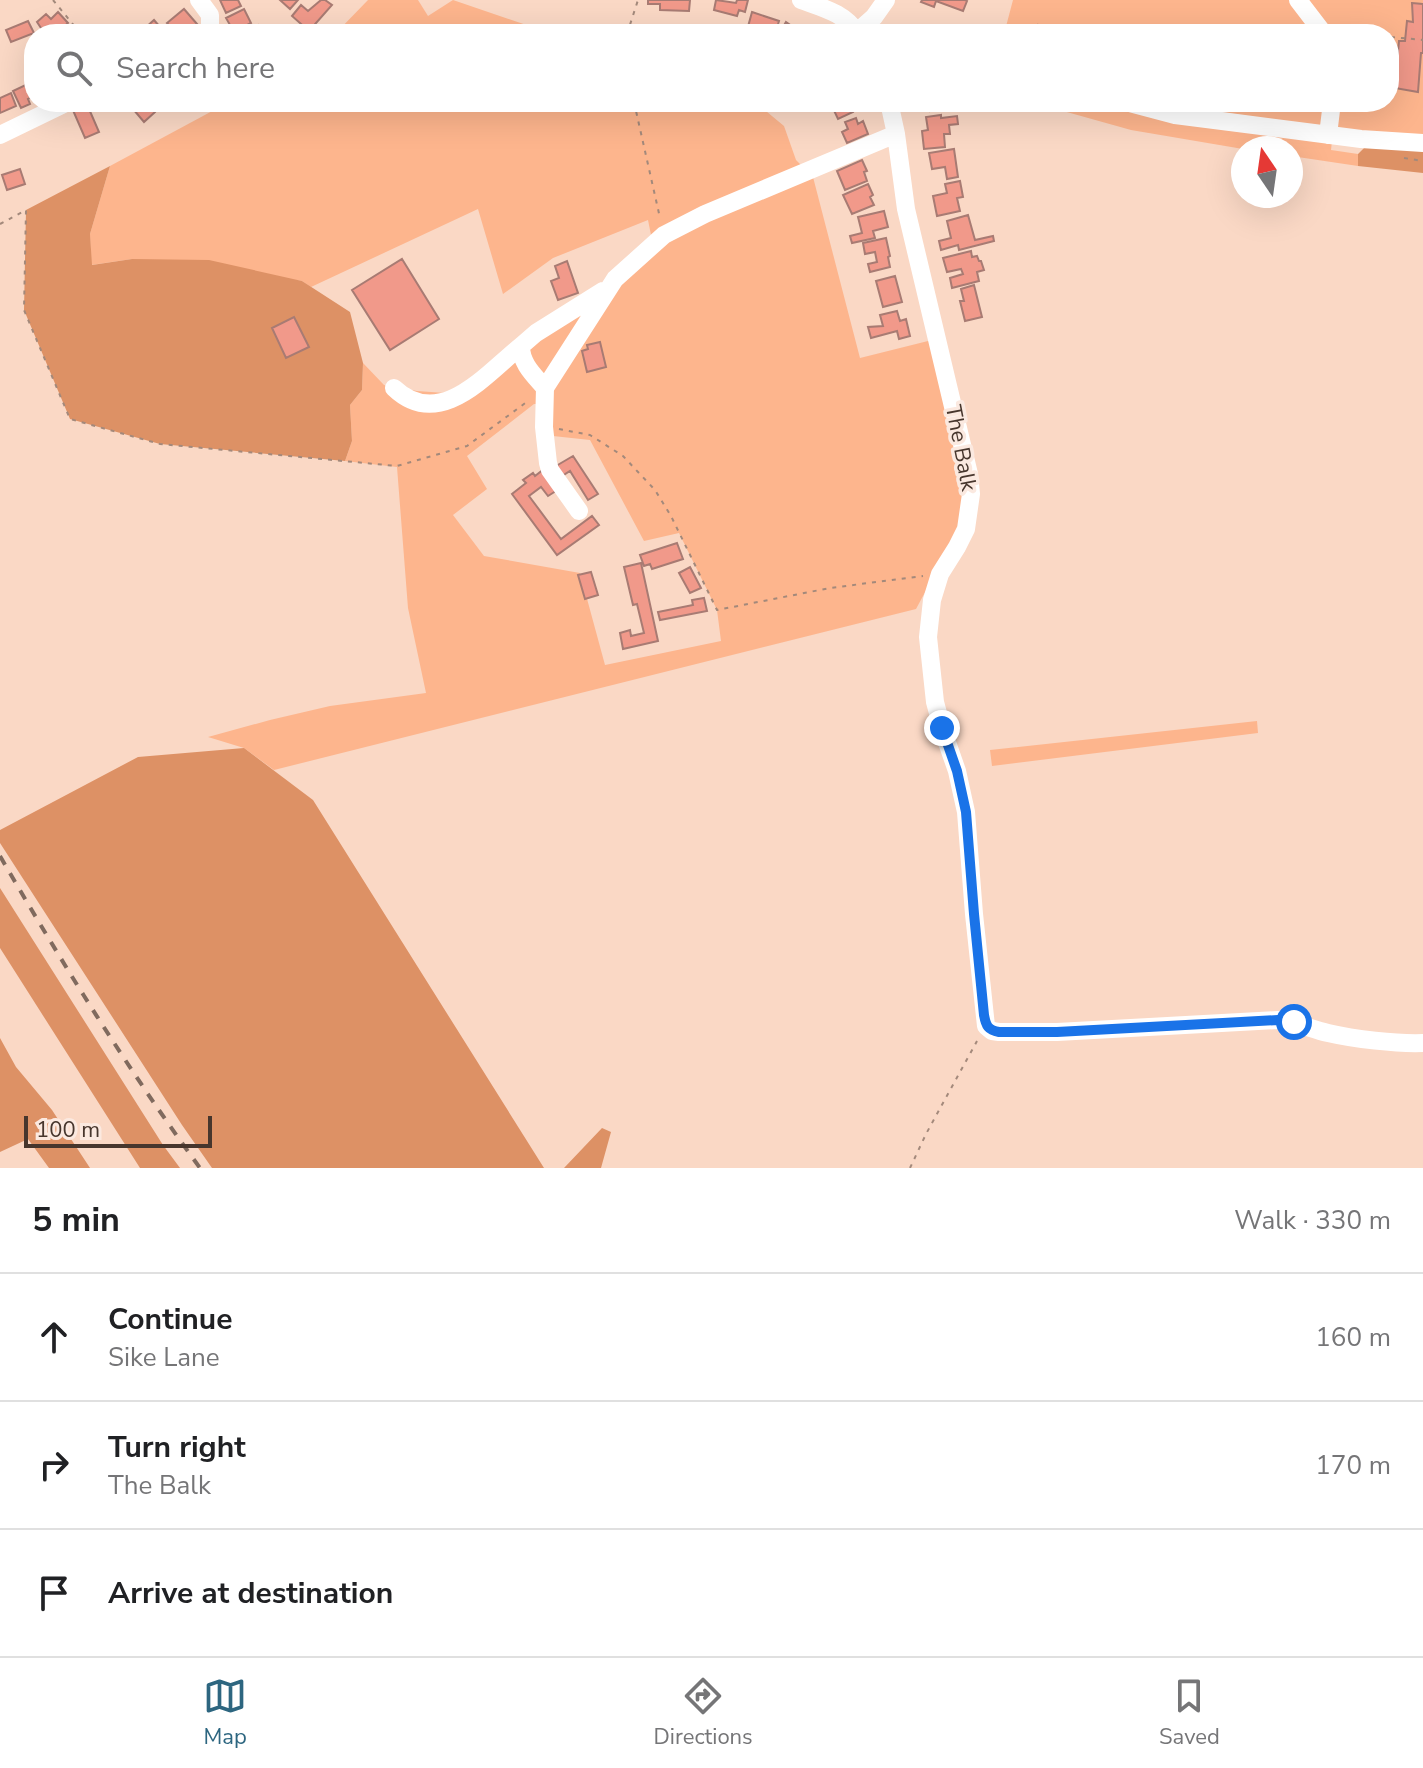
<!DOCTYPE html>
<html lang="en">
<head>
<meta charset="utf-8">
<style>
  :root { --surface:#fff; --page:#f2f2f2; --text:#202124; --muted:#757577; --line:#e0e0e0; --accent:#2d6680 }
  body { margin:0; font-family:"Nunito Sans",sans-serif; background:var(--page); color:var(--text) }
  .compass { position:absolute; left:1231px; top:136px; width:72px; height:72px; border-radius:50%; background:var(--surface); box-shadow:0 8px 32px #0002; rotate:347deg }
  .scale { position:absolute; left:24px; bottom:20px; width:188px; box-sizing:border-box; padding-left:8px; border:4px solid #47362d; border-top:0; font-size:22px; line-height:28px; white-space:nowrap; color:#47362d; -webkit-text-stroke:6px #fbe9e0; paint-order:stroke }
  .stop { position:absolute; width:24px; height:24px; margin:-18px; border:6px solid #1a73e8; border-radius:50%; background:#fff }
  .stop.end { background:#1a73e8; border-color:#fff; box-shadow:0 2px 8px #0008 }
  .list { margin:0; padding:0; list-style:none }
  h2 { display:flex; justify-content:space-between; align-items:center; height:104px; margin:0; padding:0 32px; font-size:34px }
  h2 small { font-size:26px; font-weight:400; color:var(--muted) }
  .list li { display:grid; grid-template-columns:52px 1fr auto; gap:24px; align-items:center; box-sizing:border-box; height:128px; padding:0 32px; border-top:2px solid var(--line) }
  .list b { display:block; font-size:30px; white-space:nowrap }
  .list p { margin:0; font-size:26px; white-space:nowrap; color:var(--muted) }
  .list em { font-size:26px; font-style:normal; color:var(--muted) }
  .icon { flex:none; width:44px; height:44px; fill:none; stroke:currentColor; stroke-width:2; stroke-linecap:round; stroke-linejoin:round }
  .map { position:relative; flex:none; width:1423px; height:1168px; overflow:hidden }
  .search { position:absolute; background:var(--surface); box-shadow:0 8px 32px #0002; left:24px; right:24px; top:24px; height:88px; display:flex; align-items:center; gap:20px; box-sizing:border-box; padding:0 28px; border-radius:32px; color:var(--muted); font-size:30px }
  .sheet { height:488px; background:var(--surface) }
  nav { display:flex; justify-content:space-around; align-items:center; box-sizing:border-box; height:112px; border-top:2px solid var(--line); background:var(--surface); font-size:22px; color:var(--muted) }
  nav a { display:grid; justify-items:center; gap:4px }
  nav .on { color:var(--accent) }
  .map>svg:first-child { display:block }
  .green { fill:#fdb58d; fill-rule:evenodd }
  .forest { fill:#dd9165 }
  .building { fill:#f1998a; stroke:#a87b73; stroke-width:2 }
  .lines { fill:none; stroke-linecap:round; stroke-linejoin:round }
  .path { stroke:#a3897b; stroke-width:2; stroke-dasharray:4 6; stroke-linecap:butt }
  .minor { stroke:#fff; stroke-width:18 }
  .rail { stroke:#806a5e; stroke-width:4; stroke-dasharray:10 10; stroke-linecap:butt }
  .route { stroke:#1a73e8; stroke-width:10 }
  .labels { text-anchor:middle; dominant-baseline:central; stroke-width:7; stroke-linejoin:round; paint-order:stroke }
  .street-label { font-size:22px; fill:#47362d; stroke:#fbe9e0 }
</style>
</head>
<body>
<div class="map">
<svg width="1423" height="1168" viewBox="0 0 1423 1168">
  <rect width="100%" height="100%" fill="#fad8c5"/>
  <path class="green" d="M368,0H418L428,16L453,0L553,34H335Z
    M1013,0H1423V143L1156,102H1389V34H1004Z
    M229,102H755L784,126L796,160L813,177L860,358L932,340L965,496L960,527L916,609L274,770L244,748L208,737L270,720L330,706L426,693L408,608L397,467L345,461L352,441L350,405L362,390L363,363L384,385L417,391L445,393L471,379L603,284L651,235L648,220L553,258L503,294L478,209L311,287L302,281L132,259L91,265L90,234L110,166ZM534,404H549L553,436L590,440L644,541L679,533L717,610L721,641L605,665L580,573L484,556L453,515L487,489L467,456Z
    M1031,102H1100L1165,121L1332,141L1331,150L1358,154V166L1291,156V148L1243,149L1131,130Z
    M1257,721L1258,733L992,766L990,750Z"/>
  <path class="forest" d="M1368,144L1423,149V173L1358,166V154Z
    M110,166L90,234L92,265L132,259L209,260L302,281L350,312L363,363L362,390L350,405L352,441L345,461L160,444L70,419L24,310L26,210Z
    M244,748L313,800L544,1168H212L182,1125L0,843V830L138,757Z
    M0,888L163,1145L180,1168H140L0,948Z
    M0,1038L16,1067L52,1110L90,1168H49L28,1139L0,1152Z
    M602,1128L611,1132L601,1168H564Z"/>
  <path class="building" d="M220,0H238L241,6L226,13Z
    M280,0H298L290,9Z
    M321,0H325L332,5L309,31L292,16L301,5L308,11Z
    M648,0H690L689,11L660,10V4H648Z
    M716,0L736,3L737,0H748L745,12L739,10L737,16L714,10Z
    M922,0H965L967,1L963,11L936,1L934,7L921,2Z
    M1412,3L1423,4V53H1421L1418,92L1389,87V71L1396,72L1399,41H1405L1407,21L1413,22Z
    M184,9L197,24L185,34H172L170,32L173,29L167,23Z
    M244,9L251,23L234,32L226,18Z
    M58,12L68,23L55,34H45L37,22L46,14L51,19Z
    M752,12L779,21L775,34L760,31L759,34H746Z
    M154,20L166,34H144L142,31Z
    M28,21L34,33L11,42L6,30Z
    M786,22L793,27L792,30L799,34H779Z
    M258,25L262,34H243L242,32Z
    M1038,25L1047,32L1046,34H1031Z
    M133,26L140,34H124Z
    M34,81V96L28,99L30,104L21,108L13,91Z
    M11,93L16,106L0,113V98Z
    M86,102L99,132L85,138L72,108Z
    M129,102H157L160,105L154,110L155,112L144,122L128,103Z
    M830,102H850L853,112L838,119Z
    M911,102H932L929,111L910,105Z
    M941,115V118L957,116L958,124L949,125L950,134H944L945,147L924,149L922,131L928,130L926,117Z
    M856,118L858,124L863,121L868,134L847,143L842,132L848,129L845,122Z
    M954,149L958,177L947,179L945,167L932,169L929,153Z
    M862,160L867,171L864,172L867,181L845,190L837,171Z
    M20,169L25,184L7,190L2,175Z
    M960,181L963,197L957,198L960,211L937,216L933,196L947,193L945,184Z
    M868,184L873,195L870,197L874,205L852,214L843,195Z
    M884,211L888,227L873,231L875,238L852,243L850,236L862,233L858,217Z
    M968,215L975,240L993,236L994,241L959,250L958,245L941,250L939,241L951,238L947,221Z
    M886,238L890,256L888,257L890,267L870,272L868,264L877,262L875,252L865,254L863,243Z
    M971,251L972,257L977,256L979,261H981L984,270L977,272L979,281L952,288L950,278L963,274L961,269L947,272L943,258Z
    M402,259L439,319L390,350L352,290Z
    M567,261L578,293L558,300L551,281L559,278L555,266Z
    M895,276L902,302L883,307L876,281Z
    M974,285L982,317L965,321L960,301H964L961,289Z
    M897,311L900,321L906,319L910,336L899,339L897,331L871,338L868,327L883,326L880,315Z
    M294,317L309,347L286,358L272,328Z
    M600,342L606,367L587,372L582,351L588,349L587,345Z
    M573,456L598,494L588,500L570,471L562,476L556,466Z
    M544,469L559,489L548,496L541,487L529,496L561,539L592,516L599,525L557,555L512,494L526,483L523,480L533,473L535,476Z
    M677,543L683,559L652,569L650,564L644,566L640,555Z
    M641,563L658,641L623,649L620,633L630,630L631,636L644,633L637,604L633,605L624,567Z
    M690,567L701,588L690,593L679,573Z
    M591,572L598,595L585,599L578,575Z
    M704,598L707,611L660,620L658,612L693,605L692,600Z"/>
  <g class="lines">
    <path class="path" d="M53,0L76,28L86,34
      M627,34L638,0
      M1391,37L1423,40
      M634,102L660,218
      M1404,158L1423,161
      M0,224L26,210L24,310L70,419L160,444L397,466L467,446L528,401
      M559,429L590,435L623,456L655,490L671,516L717,610L830,588L923,576
      M910,1168L926,1134L977,1041"/>
    <path class="minor" d="M199,0L210,15V34
      M801,0C823,8 845,13 858,34
      M1298,0L1324,34
      M857,32L874,17L886,0
      M889,102L896,134L906,209L969,474L971,494L966,529L957,547L940,574L932,600L928,637L935,702L942,728L957,771L966,812L974,914L986,1026L992,1031L999,1032H1057L1278,1020C1296,1022 1311,1029 1328,1033C1354,1039 1396,1044 1423,1043
      M1126,102L1175,115L1361,139L1423,143
      M0,135L68,102
      M1328,135L1332,102
      M394,388C440,432 487,373 521,346
      M545,388C534,375 521,364 521,346L536,333L603,291
      M579,511L550,470L548,463L544,427L545,388L615,279L664,235L705,214L896,134"/>
    <path class="rail" d="M0,856C62,963 127,1068 200,1168"/>
  </g>
  <g class="lines">
    <path class="route" d="M942,728L957,771L966,812L974,914L984,1015C986,1026 988,1030 999,1032H1057L1278,1020L1294,1022"/>
  </g>
  <g class="labels">
    <g class="street-label">
      <text transform="translate(961 448) rotate(79)">The Balk</text>
    </g>
  </g>
</svg>
<svg class="compass" viewBox="-18 -18 36 36"><path d="M0-13l5 13h-10z" fill="#e53935"/><path d="M0 13l5-13h-10z" fill="#757577"/></svg>
<div class="scale">100 m</div>
<div class="stop" style="left:1294px;top:1022px"></div>
<div class="stop end" style="left:942px;top:728px"></div>
<div class="search"><svg class="icon" aria-label="search" viewBox="0 0 24 24"><circle cx="10" cy="10" r="6"/><path d="M15 15l6 6"/></svg>Search here</div>
</div>
<section class="sheet">
<h2>5 min<small>Walk · 330 m</small></h2>
<ul class="list">
<li><svg class="icon" aria-label="ahead" viewBox="0 0 24 24"><path d="M12 20V5M6 11l6-6 6 6"/></svg><div><b>Continue</b><p>Sike Lane</p></div><em>160 m</em></li>
<li><svg class="icon" aria-label="right" viewBox="0 0 24 24"><path d="M7 20v-9h11M14 6l5 5-5 5"/></svg><div><b>Turn right</b><p>The Balk</p></div><em>170 m</em></li>
<li><svg class="icon" aria-label="arrive" viewBox="0 0 24 24"><path d="M6 21V4h12l-3 4 3 4H6"/></svg><div><b>Arrive at destination</b></div></li>
</ul>
</section>
<nav>
<a class="on"><svg class="icon" aria-label="map" viewBox="0 0 24 24"><path d="M3 6l6-2 6 2 6-2v14l-6 2-6-2-6 2zM9 4v14M15 6v14"/></svg>Map</a>
<a><svg class="icon" aria-label="directions" viewBox="0 0 24 24"><path d="M12 3l9 9-9 9-9-9zM9 14v-3h6M13 9l2 2-2 2"/></svg>Directions</a>
<a><svg class="icon" aria-label="saved" viewBox="0 0 24 24"><path d="M7 4h10v16l-5-4-5 4z"/></svg>Saved</a>
</nav>
</body>
</html>
